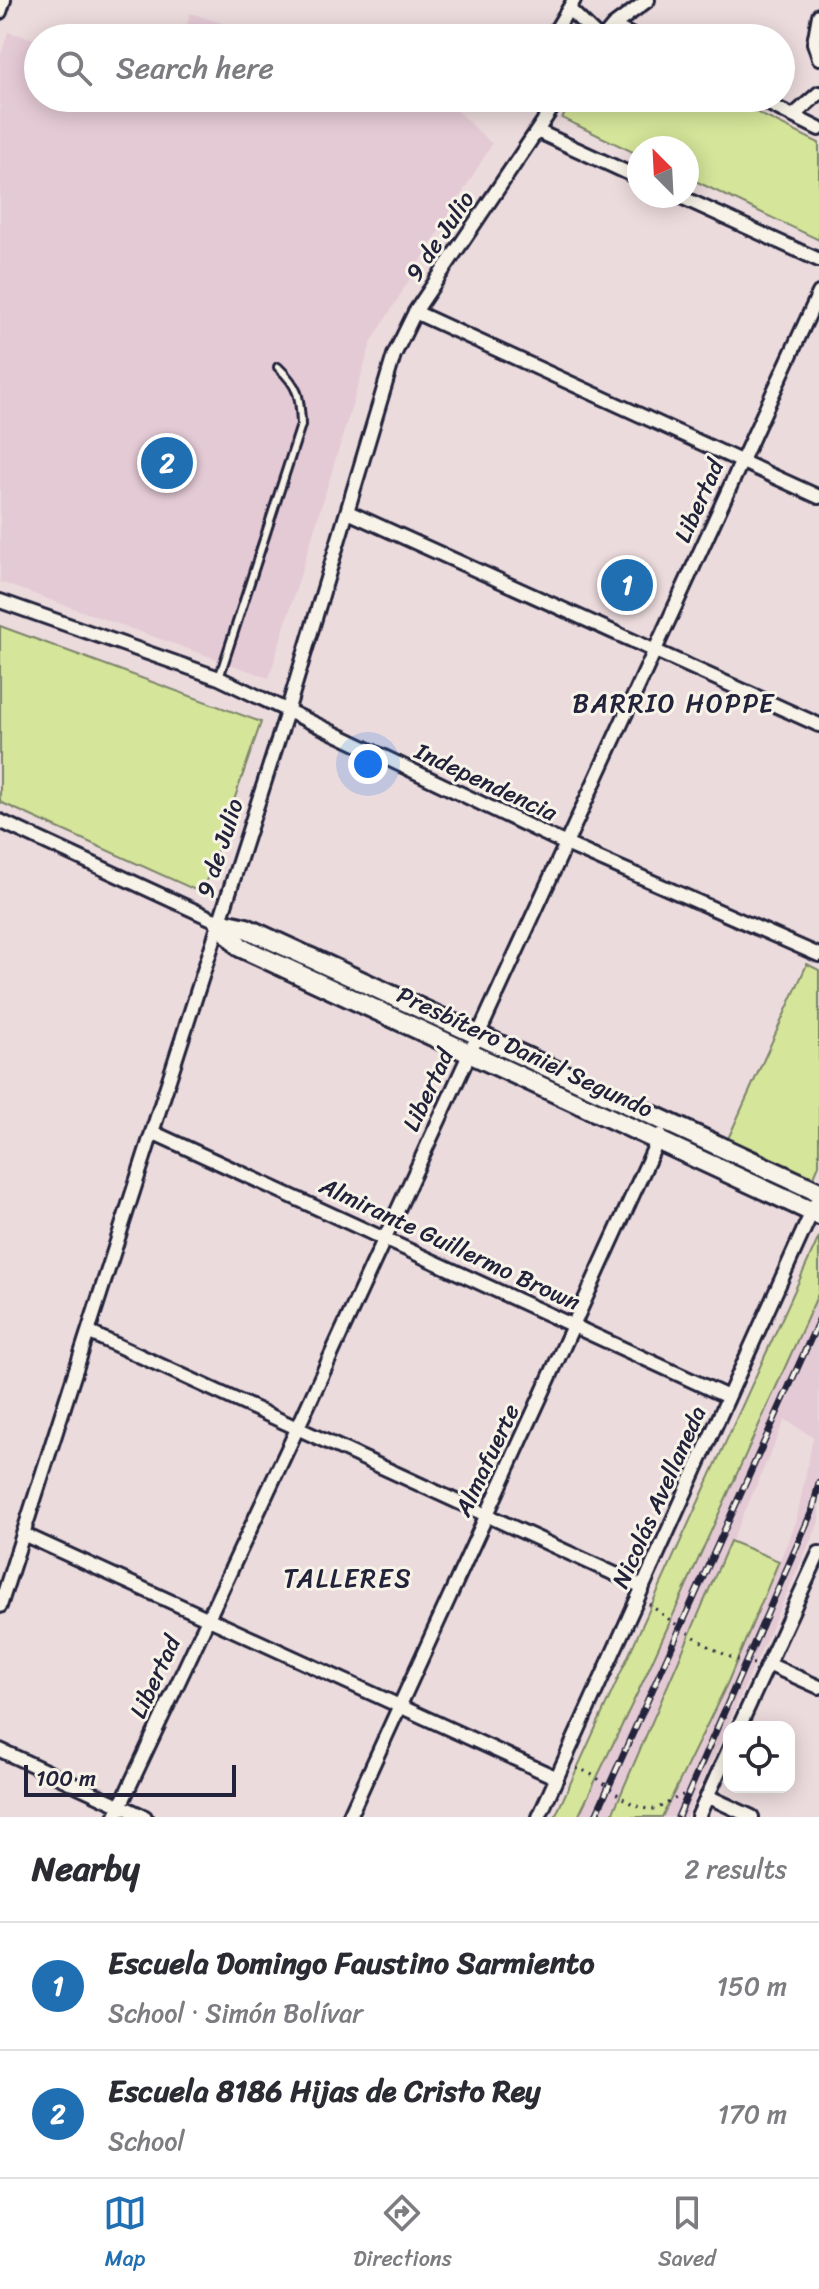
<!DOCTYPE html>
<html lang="en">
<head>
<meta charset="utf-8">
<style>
  :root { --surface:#fff; --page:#f2f2f3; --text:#2b2b33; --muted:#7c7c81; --line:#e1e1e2; --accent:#1f6fb2 }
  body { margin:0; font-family:Sriracha,sans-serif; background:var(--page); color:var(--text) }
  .controls { position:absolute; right:24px; bottom:24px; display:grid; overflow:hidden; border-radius:16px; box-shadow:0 4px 20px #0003 }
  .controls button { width:72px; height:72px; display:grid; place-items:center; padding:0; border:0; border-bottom:2px solid var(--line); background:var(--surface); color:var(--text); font:40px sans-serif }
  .compass { position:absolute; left:627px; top:136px; width:72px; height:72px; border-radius:50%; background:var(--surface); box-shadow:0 4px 20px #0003; rotate:336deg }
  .scale { position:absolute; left:24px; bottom:20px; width:212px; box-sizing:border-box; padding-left:8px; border:4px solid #22223b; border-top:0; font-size:22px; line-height:28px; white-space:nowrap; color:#22223b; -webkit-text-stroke:6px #f7f3e8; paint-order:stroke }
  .you { position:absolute; left:368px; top:764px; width:28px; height:28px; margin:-20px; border:6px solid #fff; border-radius:50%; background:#1a73e8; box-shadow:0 0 0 12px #1a73e833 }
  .badge { display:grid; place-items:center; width:52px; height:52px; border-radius:50%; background:var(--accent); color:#fff; font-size:26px; font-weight:700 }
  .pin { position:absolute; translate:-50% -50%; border:4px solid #fff; box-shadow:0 2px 8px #0006 }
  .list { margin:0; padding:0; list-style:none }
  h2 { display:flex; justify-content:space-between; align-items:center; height:104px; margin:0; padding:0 32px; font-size:34px }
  h2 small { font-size:26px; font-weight:400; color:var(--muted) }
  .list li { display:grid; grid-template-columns:52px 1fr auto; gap:24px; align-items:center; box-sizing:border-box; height:128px; padding:0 32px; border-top:2px solid var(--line) }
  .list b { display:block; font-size:30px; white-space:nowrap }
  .list p { margin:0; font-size:26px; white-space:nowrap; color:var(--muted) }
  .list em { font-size:26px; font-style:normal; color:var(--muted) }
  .icon { flex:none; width:44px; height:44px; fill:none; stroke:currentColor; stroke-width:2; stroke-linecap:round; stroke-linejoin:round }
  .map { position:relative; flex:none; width:819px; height:1817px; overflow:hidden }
  .search { position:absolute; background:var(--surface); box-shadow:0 4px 20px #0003; left:24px; right:24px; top:24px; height:88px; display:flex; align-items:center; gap:20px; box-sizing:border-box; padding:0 28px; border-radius:44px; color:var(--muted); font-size:30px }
  .sheet { height:360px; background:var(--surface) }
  nav { display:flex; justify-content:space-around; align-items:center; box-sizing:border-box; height:112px; border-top:2px solid var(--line); background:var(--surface); font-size:22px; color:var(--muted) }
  nav a { display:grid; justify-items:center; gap:4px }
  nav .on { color:var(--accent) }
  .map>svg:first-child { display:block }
  .built { fill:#e4cad5 }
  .green { fill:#d5e599; stroke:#7c846a; stroke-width:2 }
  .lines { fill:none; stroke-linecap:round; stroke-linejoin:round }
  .lane-casing { stroke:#22223b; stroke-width:12 }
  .street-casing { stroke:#22223b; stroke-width:18 }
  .secondary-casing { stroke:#22223b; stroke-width:24 }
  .path { stroke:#22223b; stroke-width:3; stroke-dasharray:2 6; stroke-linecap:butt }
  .lane { stroke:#f7f3e8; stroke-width:6 }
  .street { stroke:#f7f3e8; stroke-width:12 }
  .secondary { stroke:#f7f3e8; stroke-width:18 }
  .rail-casing { stroke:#22223b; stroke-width:7 }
  .rail { stroke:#f7f3e8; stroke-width:4; stroke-dasharray:12; stroke-linecap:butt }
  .labels { text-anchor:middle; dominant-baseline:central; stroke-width:6; stroke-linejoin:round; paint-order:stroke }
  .street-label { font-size:24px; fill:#22223b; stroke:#f7f3e8 }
  .neighbourhood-label { font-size:26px; letter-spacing:2px; fill:#22223b; stroke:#f7f3e8 }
</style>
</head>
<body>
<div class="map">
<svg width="819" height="1817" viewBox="0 0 819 1817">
  <rect width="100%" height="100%" fill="#ecdbdd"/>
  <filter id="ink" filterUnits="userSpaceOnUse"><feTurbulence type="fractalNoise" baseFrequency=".0125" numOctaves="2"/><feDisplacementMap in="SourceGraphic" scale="16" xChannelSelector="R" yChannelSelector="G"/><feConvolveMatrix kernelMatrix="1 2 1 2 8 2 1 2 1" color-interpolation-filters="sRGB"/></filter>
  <g filter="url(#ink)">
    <path class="built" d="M190,13L268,38H184Z
      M8,32L38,40V98H444L492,144L371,343L269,678L0,582V58Z
      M819,1292V1522L686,1817H662L727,1684L796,1522L813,1437L785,1420L611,1817H578L646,1675Z"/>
    <path class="green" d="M576,98H727L819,143V240L687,177V148H639V155L562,118Z
      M0,626L261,722L202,893L0,802Z
      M807,964L819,970V1165L813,1179L727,1141Z
      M819,1237V1292L646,1675L578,1817H555Z
      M730,1541L779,1561L727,1684L662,1817H611Z"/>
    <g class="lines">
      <g class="lane-casing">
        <path id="lane" d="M219,678L301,425C300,396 299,387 278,367"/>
      </g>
      <g class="street-casing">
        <path id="street" d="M569,9L599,38
          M0,12L4,0
          M819,15L814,43L819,58
          M613,26L637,38
          M551,38L574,0
          M603,38L613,26L648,0
          M757,98L819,129
          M793,116L819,93
          M537,131L639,178
          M679,196L819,260
          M415,312L819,497
          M348,512L819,725
          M0,601L219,678L566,844L819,955
          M0,821L219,922
          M152,1132L728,1397
          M88,1332L643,1587
          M23,1534L557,1778
          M0,1606L287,712L394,355L415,312L559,98
          M768,1664L819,1687
          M739,1727L819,1553
          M0,1750L145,1817
          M707,1796L752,1817
          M115,1817L298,1427L819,293
          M349,1817L660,1135
          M539,1817L819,1196
          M698,1817L729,1749"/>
      </g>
      <g class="secondary-casing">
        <path id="secondary" d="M219,922L240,947L819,1215
          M219,922L246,928L819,1192"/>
      </g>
      <path class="path" d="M649,1604C675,1624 724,1662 756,1664
        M576,1768C604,1775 618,1804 648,1809C664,1811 678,1790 696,1794"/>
      <use href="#lane" class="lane"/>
      <use href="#street" class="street"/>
      <use href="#secondary" class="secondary"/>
      <g class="rail-casing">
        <path id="rail" d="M595,1817L819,1320
          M678,1817L813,1509L819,1482"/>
      </g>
      <use href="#rail" class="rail"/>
    </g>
  </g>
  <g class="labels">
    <g class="street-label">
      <text transform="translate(440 236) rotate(-56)">9 de Julio</text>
      <text transform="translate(699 501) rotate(-66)">Libertad</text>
      <text transform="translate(486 782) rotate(25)">Independencia</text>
      <text transform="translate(220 848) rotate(-72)">9 de Julio</text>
      <text transform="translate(525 1052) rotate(25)">Presbítero Daniel Segundo</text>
      <text transform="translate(428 1090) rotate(-65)">Libertad</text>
      <text transform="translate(450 1244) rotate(25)">Almirante Guillermo Brown</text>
      <text transform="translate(487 1460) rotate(-65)">Almafuerte</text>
      <text transform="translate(659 1497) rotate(-66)">Nicolás Avellaneda</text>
      <text transform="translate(155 1677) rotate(-65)">Libertad</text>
    </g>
    <g class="neighbourhood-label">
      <text x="674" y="703">BARRIO HOPPE</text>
      <text x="348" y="1578">TALLERES</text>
    </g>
  </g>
</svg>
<div class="controls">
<button><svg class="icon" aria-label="locate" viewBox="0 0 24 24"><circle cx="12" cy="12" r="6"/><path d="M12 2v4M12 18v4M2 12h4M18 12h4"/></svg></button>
</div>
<svg class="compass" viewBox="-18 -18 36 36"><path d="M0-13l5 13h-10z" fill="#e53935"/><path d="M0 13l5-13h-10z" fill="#7c7c81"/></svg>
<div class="scale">100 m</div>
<div class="you"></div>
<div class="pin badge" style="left:627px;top:585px">1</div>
<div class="pin badge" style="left:167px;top:463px">2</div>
<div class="search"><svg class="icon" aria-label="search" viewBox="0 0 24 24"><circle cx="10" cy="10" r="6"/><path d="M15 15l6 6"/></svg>Search here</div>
</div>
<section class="sheet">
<h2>Nearby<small>2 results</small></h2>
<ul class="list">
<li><span class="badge">1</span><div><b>Escuela Domingo Faustino Sarmiento</b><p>School · Simón Bolívar</p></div><em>150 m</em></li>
<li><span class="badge">2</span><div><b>Escuela 8186 Hijas de Cristo Rey</b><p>School</p></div><em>170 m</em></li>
</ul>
</section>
<nav>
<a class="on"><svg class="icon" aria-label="map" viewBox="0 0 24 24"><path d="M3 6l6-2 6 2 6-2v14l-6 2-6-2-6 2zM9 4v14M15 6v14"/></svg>Map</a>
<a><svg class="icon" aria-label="directions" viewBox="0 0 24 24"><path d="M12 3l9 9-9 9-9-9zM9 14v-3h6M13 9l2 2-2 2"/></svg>Directions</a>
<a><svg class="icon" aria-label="saved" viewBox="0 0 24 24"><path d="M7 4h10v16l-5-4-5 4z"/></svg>Saved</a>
</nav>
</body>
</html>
